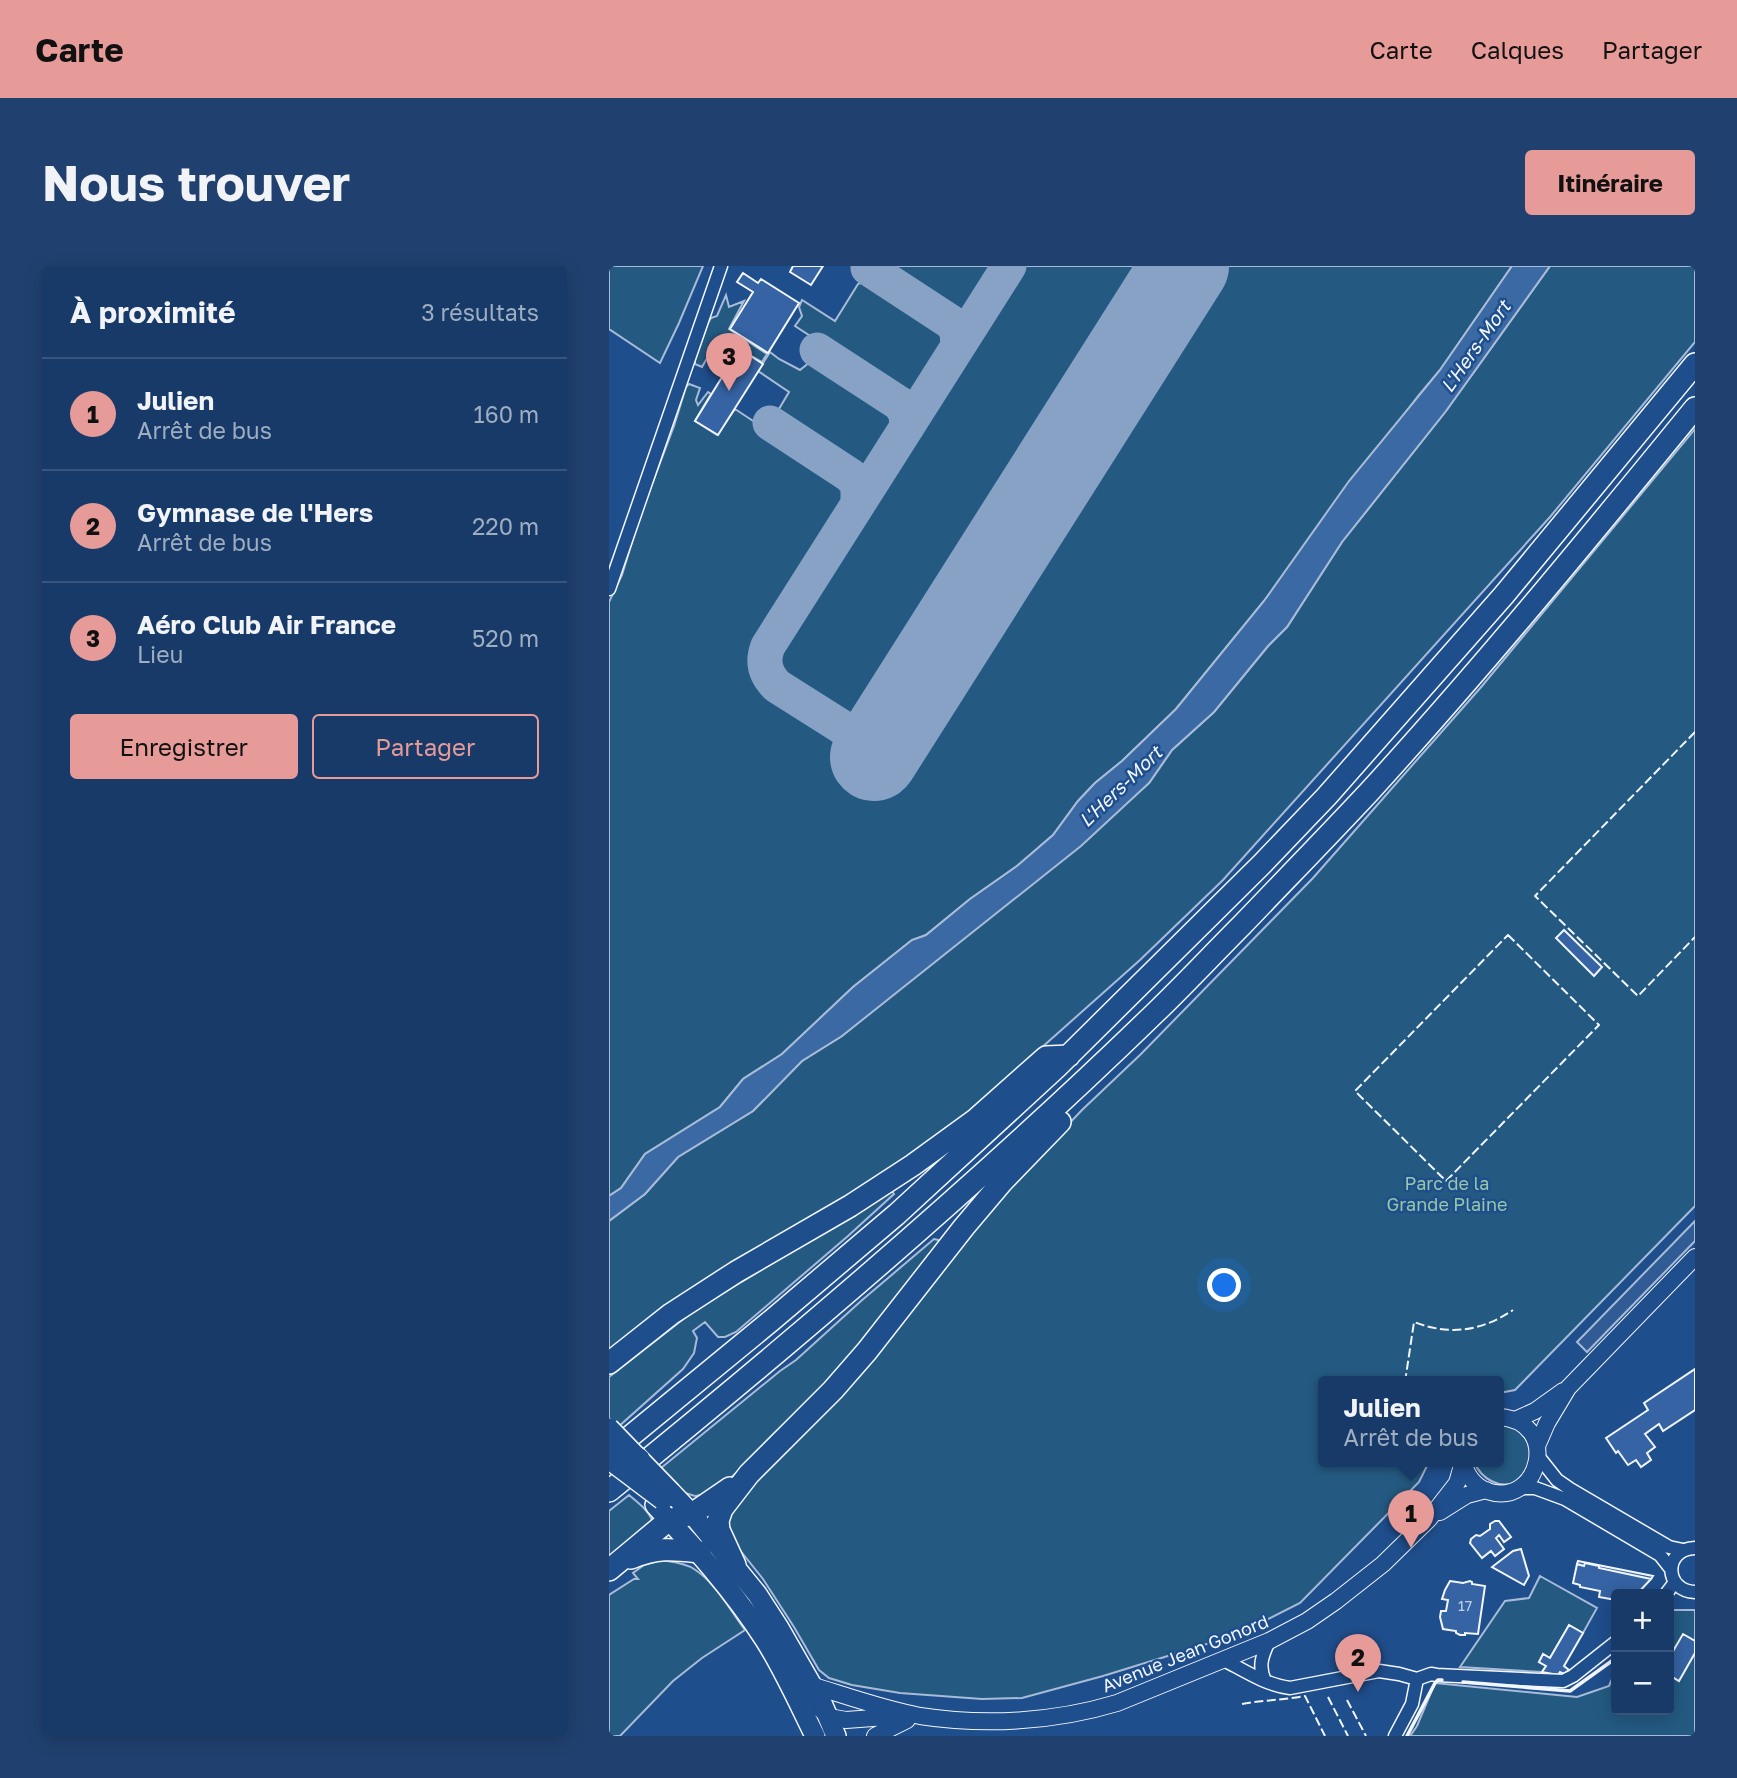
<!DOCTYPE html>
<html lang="fr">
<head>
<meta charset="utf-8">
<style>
  :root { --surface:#173a69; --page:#20416f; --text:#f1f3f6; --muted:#9eadc0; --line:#36547d; --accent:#e69b98 }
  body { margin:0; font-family:"Golos Text",sans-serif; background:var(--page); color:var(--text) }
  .controls { position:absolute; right:21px; bottom:21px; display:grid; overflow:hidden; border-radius:7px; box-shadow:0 4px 18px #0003 }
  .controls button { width:63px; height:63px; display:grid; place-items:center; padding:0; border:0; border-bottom:2px solid var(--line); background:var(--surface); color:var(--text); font:35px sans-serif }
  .you { position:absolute; left:616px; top:1020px; width:24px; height:24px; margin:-18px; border:5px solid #fff; border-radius:50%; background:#1a73e8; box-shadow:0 0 0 10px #1a73e833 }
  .badge { display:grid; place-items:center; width:46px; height:46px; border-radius:50%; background:var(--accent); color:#111; font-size:23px; font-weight:700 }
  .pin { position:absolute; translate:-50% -58px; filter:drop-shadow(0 2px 4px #0008) }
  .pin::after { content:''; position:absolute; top:37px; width:24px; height:21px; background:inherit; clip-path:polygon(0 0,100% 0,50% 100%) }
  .popup { position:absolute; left:709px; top:1110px; width:186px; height:91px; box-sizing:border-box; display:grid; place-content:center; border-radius:7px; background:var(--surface); filter:drop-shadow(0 2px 5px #0005); font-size:23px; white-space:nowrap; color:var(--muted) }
  .popup b { font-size:26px; color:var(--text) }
  .popup::after { content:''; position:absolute; left:50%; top:100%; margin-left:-14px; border:14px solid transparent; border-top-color:var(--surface) }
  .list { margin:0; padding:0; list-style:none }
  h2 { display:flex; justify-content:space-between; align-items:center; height:91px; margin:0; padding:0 28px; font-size:30px }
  h2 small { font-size:23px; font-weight:400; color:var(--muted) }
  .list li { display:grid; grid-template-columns:46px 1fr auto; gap:21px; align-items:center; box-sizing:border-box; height:112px; padding:0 28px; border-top:2px solid var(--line) }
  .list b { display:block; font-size:26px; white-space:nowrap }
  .list p { margin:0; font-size:23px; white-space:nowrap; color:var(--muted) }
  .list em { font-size:23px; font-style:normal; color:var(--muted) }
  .actions { display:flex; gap:14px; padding:21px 28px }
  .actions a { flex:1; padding:16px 0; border:2px solid var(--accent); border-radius:7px; text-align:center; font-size:24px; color:var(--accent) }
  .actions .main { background:var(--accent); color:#111 }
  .map { position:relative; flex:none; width:1086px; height:1470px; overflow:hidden; border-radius:7px }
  header { display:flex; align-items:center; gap:42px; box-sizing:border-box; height:98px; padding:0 35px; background:var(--accent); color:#111 }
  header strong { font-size:33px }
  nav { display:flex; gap:38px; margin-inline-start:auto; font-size:24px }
  .intro { display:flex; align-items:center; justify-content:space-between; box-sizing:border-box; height:168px; padding:0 42px }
  h1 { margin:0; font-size:49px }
  .button { padding:18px 32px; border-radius:7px; background:var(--accent); color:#111; font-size:24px; font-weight:700 }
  main { display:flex; gap:42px; padding:0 42px }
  aside { flex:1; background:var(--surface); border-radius:7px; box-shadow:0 4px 18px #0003 }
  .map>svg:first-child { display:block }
  .green { fill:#245a82; stroke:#a8bbd7; stroke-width:2 }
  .parking { fill:#305b95; stroke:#a8bbd7; stroke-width:2 }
  .water { fill:#3b69a3; stroke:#a8bbd7; stroke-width:2 }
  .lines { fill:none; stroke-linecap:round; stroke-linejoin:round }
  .taxiway { stroke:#88a2c6; stroke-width:35 }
  .runway { stroke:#88a2c6; stroke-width:88 }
  .building { fill:#3563a3; stroke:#f2f6ff; stroke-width:2 }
  .street-casing { stroke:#f2f6ff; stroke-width:15 }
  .secondary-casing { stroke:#f2f6ff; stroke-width:18 }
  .primary-casing { stroke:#f2f6ff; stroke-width:22 }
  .highway-casing { stroke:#f2f6ff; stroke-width:24 }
  .street { stroke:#1f4e8c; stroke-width:12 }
  .secondary { stroke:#1f4e8c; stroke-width:16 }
  .primary { stroke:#1f4e8c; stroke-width:19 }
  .highway { stroke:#1f4e8c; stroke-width:21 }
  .primary-bridge-casing { stroke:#f2f6ff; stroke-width:22; stroke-linecap:butt }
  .highway-bridge-casing { stroke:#f2f6ff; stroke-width:24; stroke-linecap:butt }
  .primary-bridge { stroke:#1f4e8c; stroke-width:19 }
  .highway-bridge { stroke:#1f4e8c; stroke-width:21 }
  .fence { stroke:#f2f6ff; stroke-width:2; stroke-dasharray:9 3.5; stroke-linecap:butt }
  .wall { stroke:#f2f6ff; stroke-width:3.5 }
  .labels { text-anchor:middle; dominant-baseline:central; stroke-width:5; stroke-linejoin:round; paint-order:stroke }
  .number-label { font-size:14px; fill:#c3d1e8 }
  .park-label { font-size:18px; fill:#97c8a6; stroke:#1f4e8c }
  .street-label { font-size:18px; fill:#f2f6ff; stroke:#1f4e8c }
  .water-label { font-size:19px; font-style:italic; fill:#f2f6ff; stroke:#1f4e8c }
</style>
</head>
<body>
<header>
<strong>Carte</strong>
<nav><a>Carte</a><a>Calques</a><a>Partager</a></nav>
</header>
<div class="intro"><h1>Nous trouver</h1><a class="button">Itinéraire</a></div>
<main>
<aside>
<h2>À proximité<small>3 résultats</small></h2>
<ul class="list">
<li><span class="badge">1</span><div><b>Julien</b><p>Arrêt de bus</p></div><em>160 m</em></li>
<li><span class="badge">2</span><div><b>Gymnase de l'Hers</b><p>Arrêt de bus</p></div><em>220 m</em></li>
<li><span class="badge">3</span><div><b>Aéro Club Air France</b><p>Lieu</p></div><em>520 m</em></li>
</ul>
<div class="actions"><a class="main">Enregistrer</a><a>Partager</a></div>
</aside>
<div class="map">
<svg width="1086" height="1470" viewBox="0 0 1086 1470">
  <rect width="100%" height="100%" fill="#1f4e8c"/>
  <path class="green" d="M0,0H94L70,57L51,97L0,63Z
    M273,0H388L366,36L355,47L346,48L338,45L283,9Z
    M411,0H542L265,438C258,443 248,450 240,449C230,449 173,415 168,407C161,396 168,385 172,375Z
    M608,0H903L831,104L809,130L655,335L567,443L513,495L486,517L469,535L444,569L408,600L361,633L317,669L302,675L244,721L173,788L134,813L111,841L36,888L12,922L0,930V336L13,309L31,250L65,160L77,121L80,118L91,122L87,134L89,139L99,126L102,128L86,155L108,169L126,143L240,218L242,225L241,234L153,373C143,396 146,408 161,427L287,507Z
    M941,0H1086V76L941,251L614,614L531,694L367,840L335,866L261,918L0,1085V955L36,928L69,891L144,845L193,795L233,770L540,517L563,484L605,446L659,380L678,361L733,276L837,145Z
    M260,14L266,15C277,22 335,58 338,66C340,70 339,78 337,82C334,89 315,120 309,123C301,129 292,127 283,123L186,60L193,50L190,41L193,34L226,55L249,18Z
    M117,29L120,41L135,35L120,63L158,88L153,96L116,75L109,80L104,90L100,89L93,101L86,98V94L99,57L102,52L108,50Z
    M161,86L170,93L191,104L201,96L211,94L277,137L285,149L287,161L263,200L252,205L246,203L167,152L170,143L180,126L149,105Z
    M1086,163V940L906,1124L890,1127V1116H714V1196H820L810,1216L691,1337L630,1368L494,1410L413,1432L373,1433L291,1427L243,1419L220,1412L210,1404L185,1361L154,1313L122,1273L119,1267L120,1249L135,1225L165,1198L236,1126L377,945L473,844L532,788L704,612L873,420Z
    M283,925L285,928L239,970L127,1066L116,1071H109L96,1056L84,1065L88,1072L85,1087L74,1103L9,1161L0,1152V1111L86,1044Z
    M325,973L329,974L332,978L225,1113L170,1168L105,1227L86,1230L76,1227L52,1202L171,1105L187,1094L252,1035Z
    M890,1158L904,1159L922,1177L921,1202C917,1206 913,1212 908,1215C891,1225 872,1212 865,1196H890Z
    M20,1229C29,1237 41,1245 44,1257L0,1295V1245Z
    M52,1294C63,1296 76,1297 85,1303C107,1317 121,1344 136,1364L93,1392L64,1415L11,1470H0V1329L25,1313H29L24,1307L35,1299Z
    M931,1310L988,1342L974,1367L960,1359L941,1392L934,1389L930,1396L937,1400L933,1406L851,1401L896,1335L920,1332Z
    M1064,1344H1086V1470H801L808,1460L826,1417L968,1431L1000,1420L1007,1404V1444H1060V1348Z"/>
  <path class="parking" d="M1086,955V975L978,1086L968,1076Z"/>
  <path class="water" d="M903,0H941L837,145L733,276L678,361L659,380L605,446L563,484L540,517L472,580L233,770L193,795L144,845L69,891L36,928L0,955V930L12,922L36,888L111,841L134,813L173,788L244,721L303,674L317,669L361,633L408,600L444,569L469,535L486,517L513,495L567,443L655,335L740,215L831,104Z"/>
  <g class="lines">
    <path class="taxiway" d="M259,2L343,57L348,66L349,80
      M208,84L291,138L297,148L298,161
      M161,157L242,210L249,220V238
      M286,457C272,469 262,475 244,468L168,420C156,408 153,395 159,380L400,0"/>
    <path class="runway" d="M265,491L576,0"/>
  </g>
  <path class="building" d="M184,0H214L202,19L181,6Z
    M134,7L149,17L152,13L190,37L159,87L121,63L144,26L128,16Z
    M134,85L154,98L109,169L86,155L126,90L130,92Z
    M955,664L993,701L985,710L947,672Z
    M1086,1103V1144L1054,1165L1050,1158L1036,1168L1046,1181L1038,1187L1042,1194L1032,1201L1027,1194L1019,1199L1009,1185L1007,1187L997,1172L1039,1144L1035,1137Z
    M886,1255H890L902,1271L895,1276L890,1269L887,1272L895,1283L886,1290L882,1285L873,1292L861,1277L862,1273L867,1269L871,1270L881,1263V1258Z
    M912,1283L920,1310L915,1319L883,1301L904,1285Z
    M969,1295L1044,1310L1042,1313L990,1302V1300L976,1297L975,1300L968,1298Z
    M976,1297L990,1300V1302L1042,1313L1028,1328H1007V1334L990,1331L991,1325L971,1321V1319L964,1317L968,1298L975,1300Z
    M841,1315L854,1317L861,1315L863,1316V1318L876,1320L869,1368L856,1367V1369H851L847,1367V1365L834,1363L831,1351L832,1345H837L839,1334L833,1333L836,1324Z
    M960,1359L974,1367L955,1400L960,1404L955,1408L951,1406L949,1409L933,1406L937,1400L930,1396L934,1388L941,1392Z
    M1074,1368L1086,1375V1387L1070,1415L1060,1409V1392Z"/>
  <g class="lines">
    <g class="street-casing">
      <path id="street" d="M0,323L112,0
        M929,1190L948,1214L961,1223L1060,1281L1074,1284
        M909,1222H926L956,1233L1051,1289L1062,1303
        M1086,1282C1054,1283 1055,1325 1086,1326
        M1057,1328L1066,1316
        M615,1394C636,1405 657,1419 681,1422L770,1405L790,1408L808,1413L822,1408L828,1409L954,1415L964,1410L1007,1376
        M656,1415C649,1400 653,1390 660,1375
        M786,1470L803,1438L808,1413"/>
    </g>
    <g class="secondary-casing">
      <path id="secondary" d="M906,1154L926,1145L954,1125
        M928,1180L938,1157L959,1122L1086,991
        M854,1197C858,1209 865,1220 878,1225C931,1243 953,1155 890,1151
        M831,1246L858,1229L877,1224
        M184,1418L220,1451L237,1454L291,1450
        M202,1419C238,1430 274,1443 311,1450C376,1460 445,1456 508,1437L660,1375L698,1355L727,1335L774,1298L820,1253L848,1217L854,1196
        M266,1470L298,1454"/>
    </g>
    <g class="primary-casing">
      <path id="primary" d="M62,1226L83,1248L148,1328L170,1362L213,1437L227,1470
        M46,1239C86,1282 124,1324 156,1374C175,1404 190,1438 206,1470"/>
    </g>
    <g class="highway-casing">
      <path id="highway" d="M0,1097L62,1048L127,1006L241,940L304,899L366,854L437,791L460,790
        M1,1187L163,1054L288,948L448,801L653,598L718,530L895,329L1086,98
        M0,1225C188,1073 372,916 546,747C576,718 604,688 633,659C676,614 719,570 761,525C874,401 980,272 1086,142
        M22,1292C49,1281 63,1283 91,1286
        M126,1299L110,1264L109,1255L113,1243L140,1208L224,1124L258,1085L355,961L393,916L451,856
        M0,1304L60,1254L83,1248L121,1222"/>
    </g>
    <use href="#street" class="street"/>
    <use href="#secondary" class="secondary"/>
    <use href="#primary" class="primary"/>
    <use href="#highway" class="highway"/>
    <g class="primary-bridge-casing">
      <path id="primary-bridge" d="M0,1162L62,1226"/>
    </g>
    <g class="highway-bridge-casing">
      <path id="highway-bridge" d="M0,1175L30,1193
        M5,1196L54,1233"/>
    </g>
    <use href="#primary-bridge" class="primary-bridge"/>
    <use href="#highway-bridge" class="highway-bridge"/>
    <path class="fence" d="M1086,466L926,630L1029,730L1086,671
      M899,669L990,759L837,915L746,825Z
      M796,1116L805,1056C841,1070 873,1065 904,1044
      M719,1431L739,1470
      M738,1434L757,1470
      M633,1438C654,1434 675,1434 696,1430L716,1470"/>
    <path class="wall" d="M854,1416L961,1425L1007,1392
      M798,1470L826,1417L829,1414H833"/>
  </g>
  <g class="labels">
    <g class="number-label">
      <text x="856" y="1339">17</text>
    </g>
    <g class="park-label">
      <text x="838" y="917">Parc de la<tspan x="838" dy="21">Grande Plaine</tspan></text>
    </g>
    <g class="street-label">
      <text transform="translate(576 1387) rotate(-22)">Avenue Jean Gonord</text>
    </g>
    <g class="water-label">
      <text transform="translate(866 80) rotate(-55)">L'Hers-Mort</text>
      <text transform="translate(511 520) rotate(-44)">L'Hers-Mort</text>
    </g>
  </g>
</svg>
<div class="controls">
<button>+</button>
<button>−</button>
</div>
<div class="you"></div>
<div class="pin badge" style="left:802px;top:1282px">1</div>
<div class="popup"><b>Julien</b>Arrêt de bus</div>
<div class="pin badge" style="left:749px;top:1426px">2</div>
<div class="pin badge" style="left:120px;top:125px">3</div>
</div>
</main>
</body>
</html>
